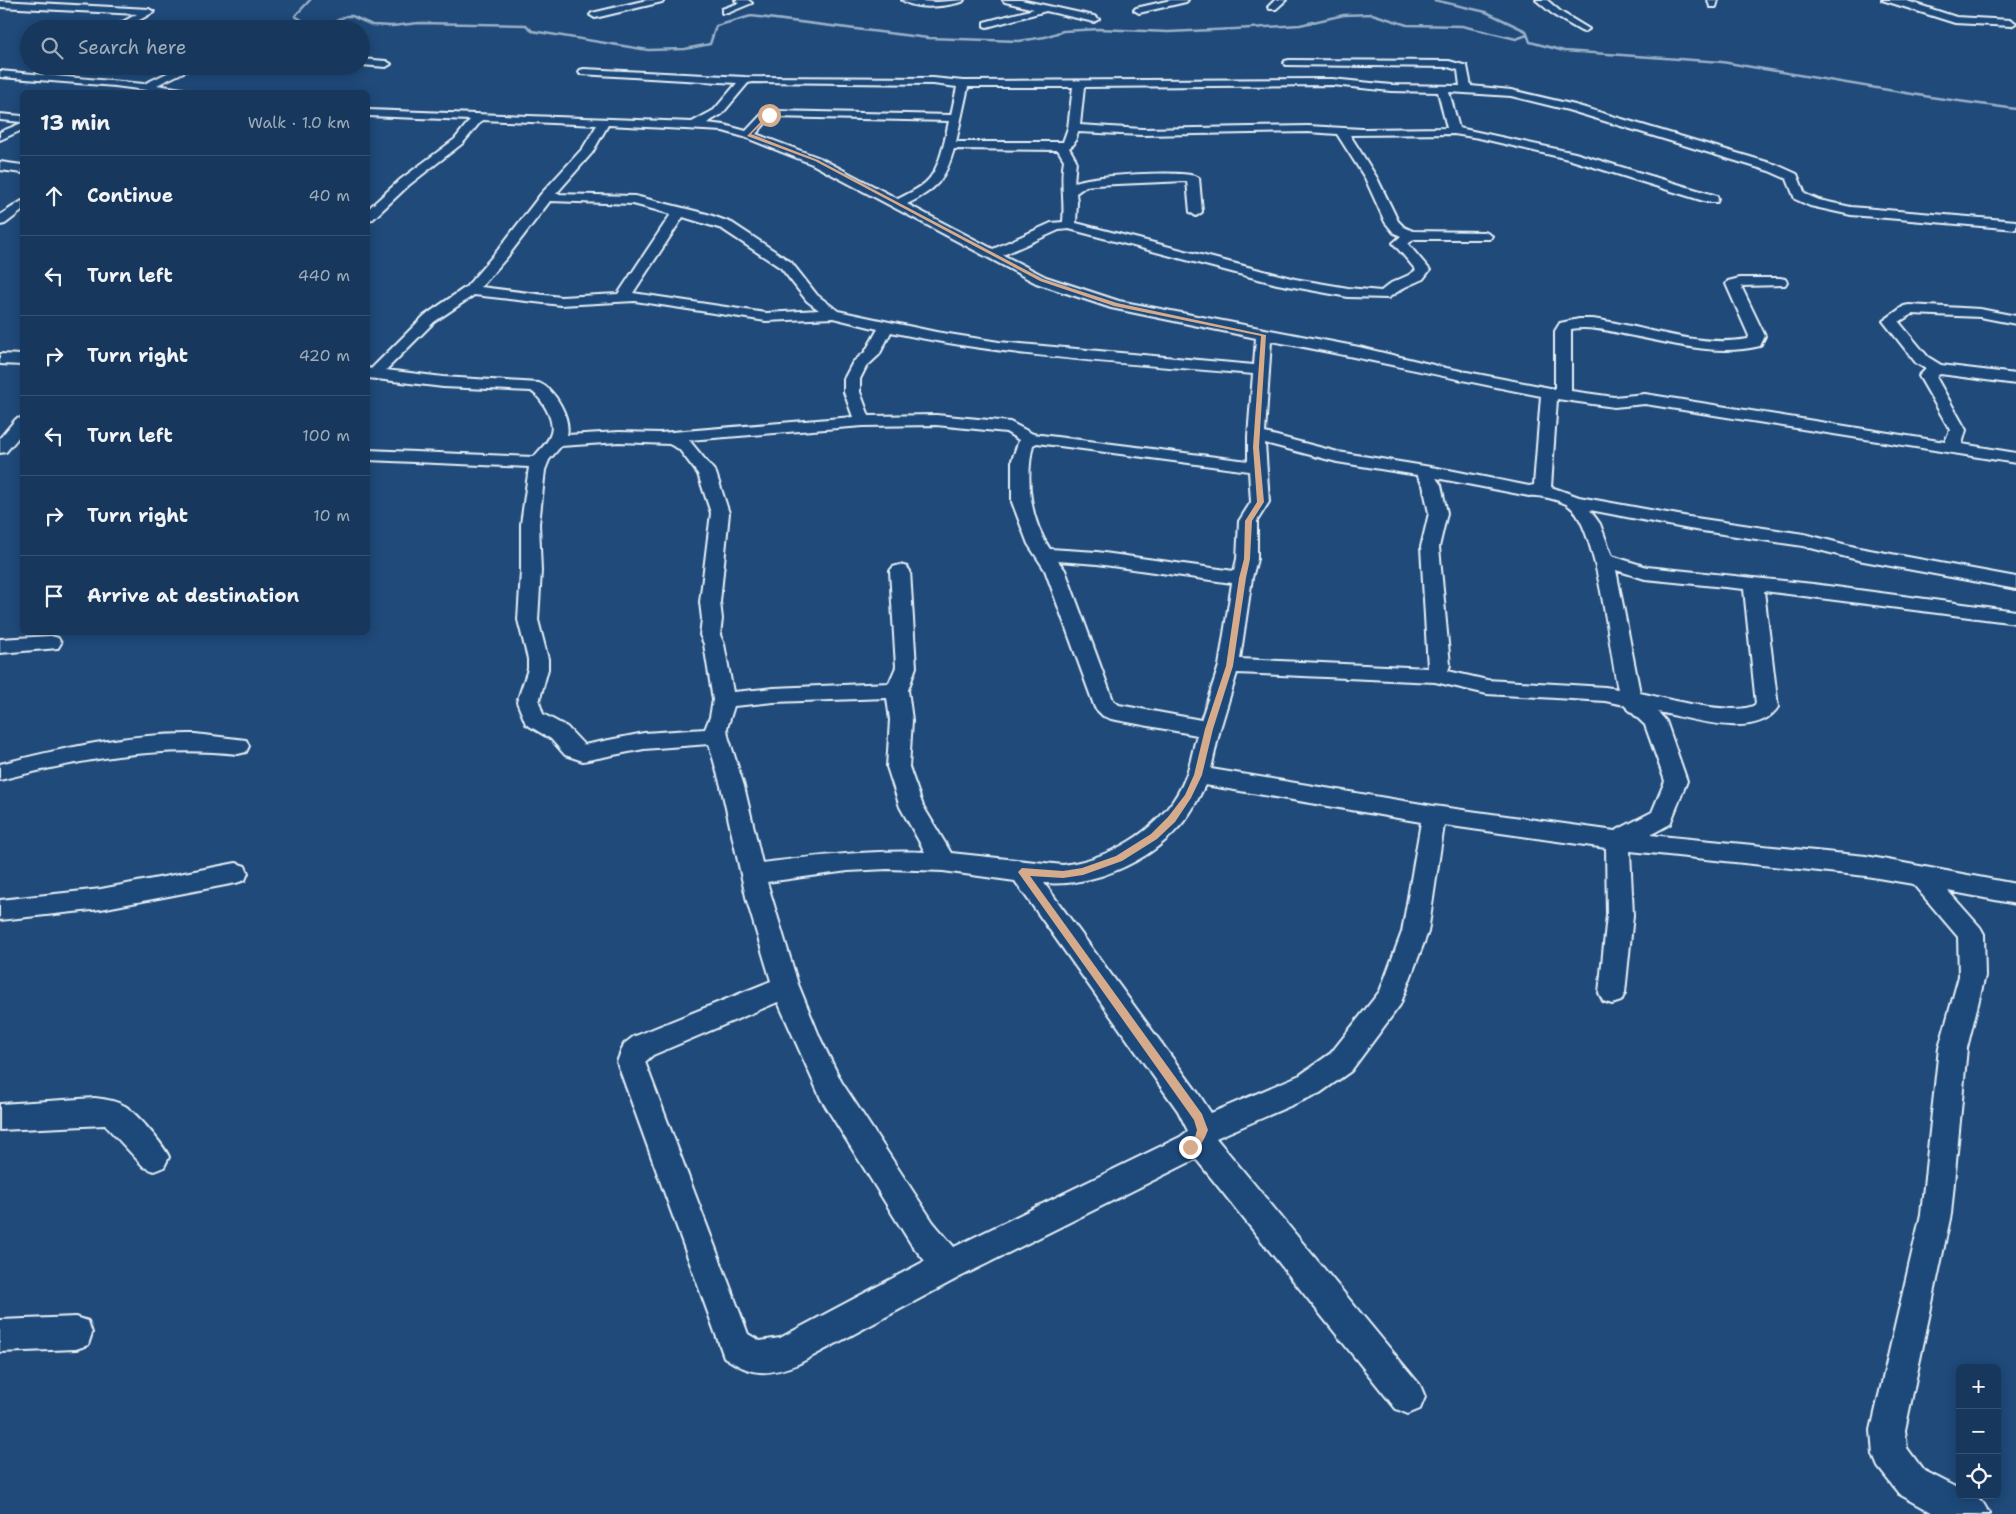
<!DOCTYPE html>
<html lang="en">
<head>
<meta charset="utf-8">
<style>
  :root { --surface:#17385c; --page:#244365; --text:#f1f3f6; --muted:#9eacbb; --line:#365272 }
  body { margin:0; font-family:"Shantell Sans",sans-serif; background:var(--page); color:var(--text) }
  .controls { position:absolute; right:15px; bottom:15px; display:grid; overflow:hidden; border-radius:8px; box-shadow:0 2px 12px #0003 }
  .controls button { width:45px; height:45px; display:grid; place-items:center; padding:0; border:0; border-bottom:1px solid var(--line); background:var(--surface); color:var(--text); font:25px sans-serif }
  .stop { position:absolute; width:15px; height:15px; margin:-11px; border:4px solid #d6ab8b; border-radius:50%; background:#fff }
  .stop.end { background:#d6ab8b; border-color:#fff; box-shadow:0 1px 5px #0008 }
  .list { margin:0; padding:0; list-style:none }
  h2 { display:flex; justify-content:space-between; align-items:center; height:65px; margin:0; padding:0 20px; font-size:21px }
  h2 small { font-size:16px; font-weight:400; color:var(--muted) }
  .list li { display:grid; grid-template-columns:32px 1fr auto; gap:15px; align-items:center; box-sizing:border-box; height:80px; padding:0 20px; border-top:1px solid var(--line) }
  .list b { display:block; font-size:19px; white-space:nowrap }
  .list em { font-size:16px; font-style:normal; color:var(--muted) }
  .icon { flex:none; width:28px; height:28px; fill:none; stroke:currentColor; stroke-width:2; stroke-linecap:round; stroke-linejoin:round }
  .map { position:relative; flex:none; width:2016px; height:1514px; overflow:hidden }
  .search { position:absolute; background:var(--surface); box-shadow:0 2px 12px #0003; left:20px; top:20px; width:350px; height:55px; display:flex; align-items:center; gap:12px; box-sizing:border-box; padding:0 18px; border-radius:28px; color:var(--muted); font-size:19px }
  .panel { position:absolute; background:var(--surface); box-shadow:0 2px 12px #0003; left:20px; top:90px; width:350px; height:545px; border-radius:8px }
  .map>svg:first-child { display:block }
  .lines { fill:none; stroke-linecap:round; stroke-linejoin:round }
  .stream { stroke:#9ab0c7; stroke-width:2.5 }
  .minor-casing { stroke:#e8f1f8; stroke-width:4 }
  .minor { fill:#1f4a7a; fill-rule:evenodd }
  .route { fill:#d6ab8b }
</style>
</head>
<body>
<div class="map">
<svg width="2016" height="1514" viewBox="0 0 2016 1514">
  <rect width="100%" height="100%" fill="#1f4a7a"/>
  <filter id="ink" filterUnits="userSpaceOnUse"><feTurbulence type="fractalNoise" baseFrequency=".02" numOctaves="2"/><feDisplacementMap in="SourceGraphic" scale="10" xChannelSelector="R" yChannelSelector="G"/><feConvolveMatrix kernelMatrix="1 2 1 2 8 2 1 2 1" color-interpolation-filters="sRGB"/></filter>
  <g filter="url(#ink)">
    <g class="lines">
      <path class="stream" d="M310,0L295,16L305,22L322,25L330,24L346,16H352L372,25L392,26L419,23L526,25L532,31L648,50L685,49L710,44L716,26L751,16L928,38L1019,41L1045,37L1063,31L1099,29L1168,32L1235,29L1300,25L1344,15L1372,14L1407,25L1462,26L1516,39L1527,35
        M1434,0L1486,12L1526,31
        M1527,35L1526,31L1530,42L1564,51L1722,62L1930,97L2016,109"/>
      <g class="minor-casing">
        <path id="minor" d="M647,0H664L662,2L595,18L590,15L592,13Z
          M735,0H748L752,3L728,13H722V9L739,3Z
          M902,0L937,2L964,0L962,2C946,6 917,11 902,0Z
          M1003,0H1021L1094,16L1099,19L1094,22L1046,11L987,27L984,26V22L1034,9L1005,2Z
          M1171,0H1188L1186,2L1139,13L1134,10L1136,8Z
          M1275,0H1286L1276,9H1270L1268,7Z
          M1536,0H1547L1561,12L1589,29L1584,32L1581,31L1555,16Z
          M1708,0H1718L1716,7H1710Z
          M1882,0H1904L1956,17L2011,20L2016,23L2011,26L1955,23Z
          M0,1L149,9L154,12L123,29H110L137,14L0,7Z
          M361,59L386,61L391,64L386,67L361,65Z
          M1289,60L1449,61L1467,66L1471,86L1511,90L1575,105L1777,165L1797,174L1805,194L1819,200L1851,207L2016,221V229L1851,215L1810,206L1795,199L1787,179L1769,171L1568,110L1511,96L1449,92L1459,128L1575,153L1717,196L1718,199L1717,202H1707L1568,159L1479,138L1454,134L1350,135L1377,178L1398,221L1404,227L1413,231L1485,232L1492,236L1490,239H1414L1408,244L1430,270L1423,279L1405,287L1388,298L1348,297L1277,284L1069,229L1059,230L1003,255L1046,277L1119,301L1359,347L1446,368L1555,389V331L1560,323L1579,319H1593C1644,326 1697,348 1748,339L1749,336L1726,284L1728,281L1740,278H1780L1785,279L1787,282L1785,285L1741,286L1765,336L1760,346C1717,357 1671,343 1628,335C1609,331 1591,326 1571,329V391L1614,397L1645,394L1945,442L1950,430L1919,376L1926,369L1916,363L1883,321L1904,306L1909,305L1980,309L2016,316V324L1980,317L1912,314L1899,322L1928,357L1941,365L2016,374V384L1940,374L1936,377L1966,430L1962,444L2016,453V463L1645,404L1614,407L1557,399L1551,487L1579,497L1689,517L1804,534L1859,548L2016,577V589L1858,560L1803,546L1689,529L1590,510L1600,524L1612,556L1647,567L1813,584L2016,611V623L1764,591L1778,707C1757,741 1690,718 1658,712L1666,721L1687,781L1670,824L1650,835L1866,856L2016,884V904L1948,891L1980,927L1984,934L1985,976L1967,1048L1951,1214L1905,1430L1907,1448L1923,1470L1960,1489V1495C1977,1495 1982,1498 1989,1514H1935L1899,1494L1878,1467L1873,1455L1871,1430L1921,1214L1939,1048L1959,976L1958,937L1913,884L1866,876L1630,851L1633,915L1625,993L1621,1001L1612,1004L1603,1001L1599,993L1607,915L1606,848L1444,825L1428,932L1400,1005L1351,1071L1320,1093L1216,1138L1420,1385L1425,1397L1420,1409L1408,1414L1396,1409L1196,1159L960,1277L798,1364C767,1376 752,1376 724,1357L617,1062L624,1044L633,1037L771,981L747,901L721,786L709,744L644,749L583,761L565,755L551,739L526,724L517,702L528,669V659L518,620L521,571V524L529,467L368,460V450L534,457C539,450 549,442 551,433C555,420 542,398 531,391L443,387L368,378V368L371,369L424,316L466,287L498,250L541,194L583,148L597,125L482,120L463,143L409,185L373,219L368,220V209L401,179L455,139L470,120L368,116V110L692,122L714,110L737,83L580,74L579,72L580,70L584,69L745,77L933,78L963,81L1332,79L1391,85L1460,86L1458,70L1448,67L1285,65L1284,63L1285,61ZM753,82L933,84L957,87L951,115L773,111L762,114L746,131L724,125L707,123L722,114L748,83ZM1332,85L1391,91L1438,92L1447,128L1362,129L1308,126L1142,129L1080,125L1084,87ZM968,87H1073L1068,128L1063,142H956ZM773,117L949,121C945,139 940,171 925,183C917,190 907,194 898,199L820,158L756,134L770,118ZM608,125L723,131L744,137L812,164L1036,283L1111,308L1256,338L1254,365L999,342L936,332L838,311L817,295L791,262L732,223L707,214L635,196L556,194L592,153ZM1078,132L1142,135L1308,132L1337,134L1365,178L1385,222L1394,233L1401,236L1393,243L1416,270L1409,275L1391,283L1381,291L1348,288L1295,279L1076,223L1077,202L1076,193L1086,186L1094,185L1187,181L1190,212L1196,216L1202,212L1199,178C1191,169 1086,175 1074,183L1076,160L1069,148L1074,144ZM954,149L1058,150L1064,160C1060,182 1065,200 1063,222L1051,223L993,249L907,204C936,190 945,180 954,149ZM550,201L633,204L671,214L618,294L561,297L481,287L508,256ZM683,217L722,229L781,268L807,301L819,310L766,313L633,293ZM474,295L561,305L635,301L766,321L833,318L878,329L865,352L853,362L844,379V392L853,417L660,433L619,432L567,435C571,418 555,389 539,383L443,377L386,370L434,322ZM891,332C1010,358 1132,363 1253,374L1248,436V461L1033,434L1010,422L936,415L869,416L860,392V379L866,367L879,355ZM1271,341C1362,357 1451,379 1541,396L1534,485L1529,486L1449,470L1338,452L1265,433ZM936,425L1006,432L1019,440L1012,460V502L1028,544L1045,570L1095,708L1103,716L1111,719L1197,735C1193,748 1191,763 1186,776C1167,826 1114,858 1063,865L951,853L923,806L909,767L912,720L908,690L916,667L910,571L907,567L900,565L893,567L890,571L896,667L889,683L774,688L733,692L724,644L720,635L722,619L720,602L729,513L716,473L689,440L863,426ZM619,442L669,444L679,449L698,474L711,513L700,602L702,619L700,635L704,644L713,700L710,717L705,729L644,733L584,745L567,727L543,714L539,702L548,669V659L538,620L541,571L539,524L545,470L549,460L561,446ZM1037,443L1249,471L1251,502L1239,521L1237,559L1234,571L1097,552L1050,549C1030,520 1025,479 1033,445ZM1265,443L1337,462L1417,475L1423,485L1429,513L1421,547L1428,668L1240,659L1252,578L1257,559V521L1269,502ZM1436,478L1529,496C1538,495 1561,500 1569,506C1597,525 1610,653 1618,689L1605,687L1487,680L1448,671L1450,665L1439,547L1447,513L1441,485ZM1058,561L1097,564L1232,583L1219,666L1201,720L1119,705L1113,700L1065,570ZM1616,570L1645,579L1744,589L1756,704C1739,718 1664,698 1640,693ZM1237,673L1435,682L1487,694L1605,701L1624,705L1645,725L1665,781L1652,812L1615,831L1434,806L1211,769L1220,729ZM887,698L890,720L887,767L900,807L925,852C870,850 817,856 762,863L744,786L728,736L727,728L734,706L774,702ZM1205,785L1421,822L1402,932L1380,991L1331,1053L1300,1075L1211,1113L1198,1093L1044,883C1092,887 1147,863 1179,827C1190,816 1198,799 1205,785ZM888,869L943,871L1015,881L1178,1111L1188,1131L1180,1137L954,1247L933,1222L841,1081L820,1038L798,984L767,882L848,871ZM778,1002L821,1099L911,1244L925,1261L780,1338L760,1341L748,1334L645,1062L653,1055Z
          M182,66H196L157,85L182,89L186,90L187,92H161L115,86L0,77V71L144,84Z
          M0,114L22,116V122L0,120Z
          M22,123V130L0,140V132Z
          M0,162L22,165V173L0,170Z
          M22,201V211L5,224L0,225V215Z
          M0,354L22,355V365L0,364Z
          M22,418V433L6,452L0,453V438L16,419Z
          M51,636L58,638L61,643L58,648L0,653V639Z
          M195,734L246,740L249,746L246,752L238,754C155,745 80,760 0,780V764C63,748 130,733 195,734Z
          M236,863L245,866L248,873L245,880L236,883L101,909L0,920V900L101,889Z
          M95,1098C105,1099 116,1101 125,1106C136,1113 164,1145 169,1157L164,1167L154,1171L144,1167L105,1125L0,1130V1104Z
          M76,1317L88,1321L92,1333L88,1345L76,1349L0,1352V1320Z"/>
      </g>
      <use href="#minor" class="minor"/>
    </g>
  </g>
  <path class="route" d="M768,114L771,115L751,134L818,160L1043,279L1117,303L1266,335L1259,447L1264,502L1252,521L1250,559L1246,578L1233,666L1213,729L1202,775L1191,798L1175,822L1157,839L1122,861L1083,875L1063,878L1030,876L1202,1114L1208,1130C1204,1140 1201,1147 1190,1152L1184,1147L1195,1137L1197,1130L1194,1120L1018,872L1022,868L1063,871L1082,868L1116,856L1151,834L1168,817L1185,795L1194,775L1205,729L1226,666L1239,578L1244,559L1245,521L1257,502L1253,447L1261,336L1114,306L1040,281L815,161L747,136Z"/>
</svg>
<div class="controls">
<button>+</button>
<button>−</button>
<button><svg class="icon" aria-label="locate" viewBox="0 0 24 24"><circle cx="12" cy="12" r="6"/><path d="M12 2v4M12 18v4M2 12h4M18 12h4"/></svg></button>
</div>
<div class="stop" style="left:769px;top:115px"></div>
<div class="stop end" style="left:1190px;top:1147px"></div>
<div class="search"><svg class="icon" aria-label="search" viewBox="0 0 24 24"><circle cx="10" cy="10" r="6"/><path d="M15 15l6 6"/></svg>Search here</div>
<section class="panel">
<h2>13 min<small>Walk · 1.0 km</small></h2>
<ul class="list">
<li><svg class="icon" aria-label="ahead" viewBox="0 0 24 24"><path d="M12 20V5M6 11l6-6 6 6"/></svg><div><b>Continue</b></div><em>40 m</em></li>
<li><svg class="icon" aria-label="left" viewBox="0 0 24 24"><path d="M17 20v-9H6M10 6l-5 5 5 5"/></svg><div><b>Turn left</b></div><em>440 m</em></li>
<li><svg class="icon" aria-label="right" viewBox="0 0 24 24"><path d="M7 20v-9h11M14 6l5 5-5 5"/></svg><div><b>Turn right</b></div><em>420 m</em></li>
<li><svg class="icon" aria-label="left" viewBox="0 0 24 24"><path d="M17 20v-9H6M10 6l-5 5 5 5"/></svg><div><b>Turn left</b></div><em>100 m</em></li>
<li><svg class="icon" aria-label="right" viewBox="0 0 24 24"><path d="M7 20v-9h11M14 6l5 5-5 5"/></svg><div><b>Turn right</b></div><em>10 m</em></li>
<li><svg class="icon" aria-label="arrive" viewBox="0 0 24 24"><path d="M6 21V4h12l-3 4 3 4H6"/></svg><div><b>Arrive at destination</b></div></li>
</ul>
</section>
</div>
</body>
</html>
